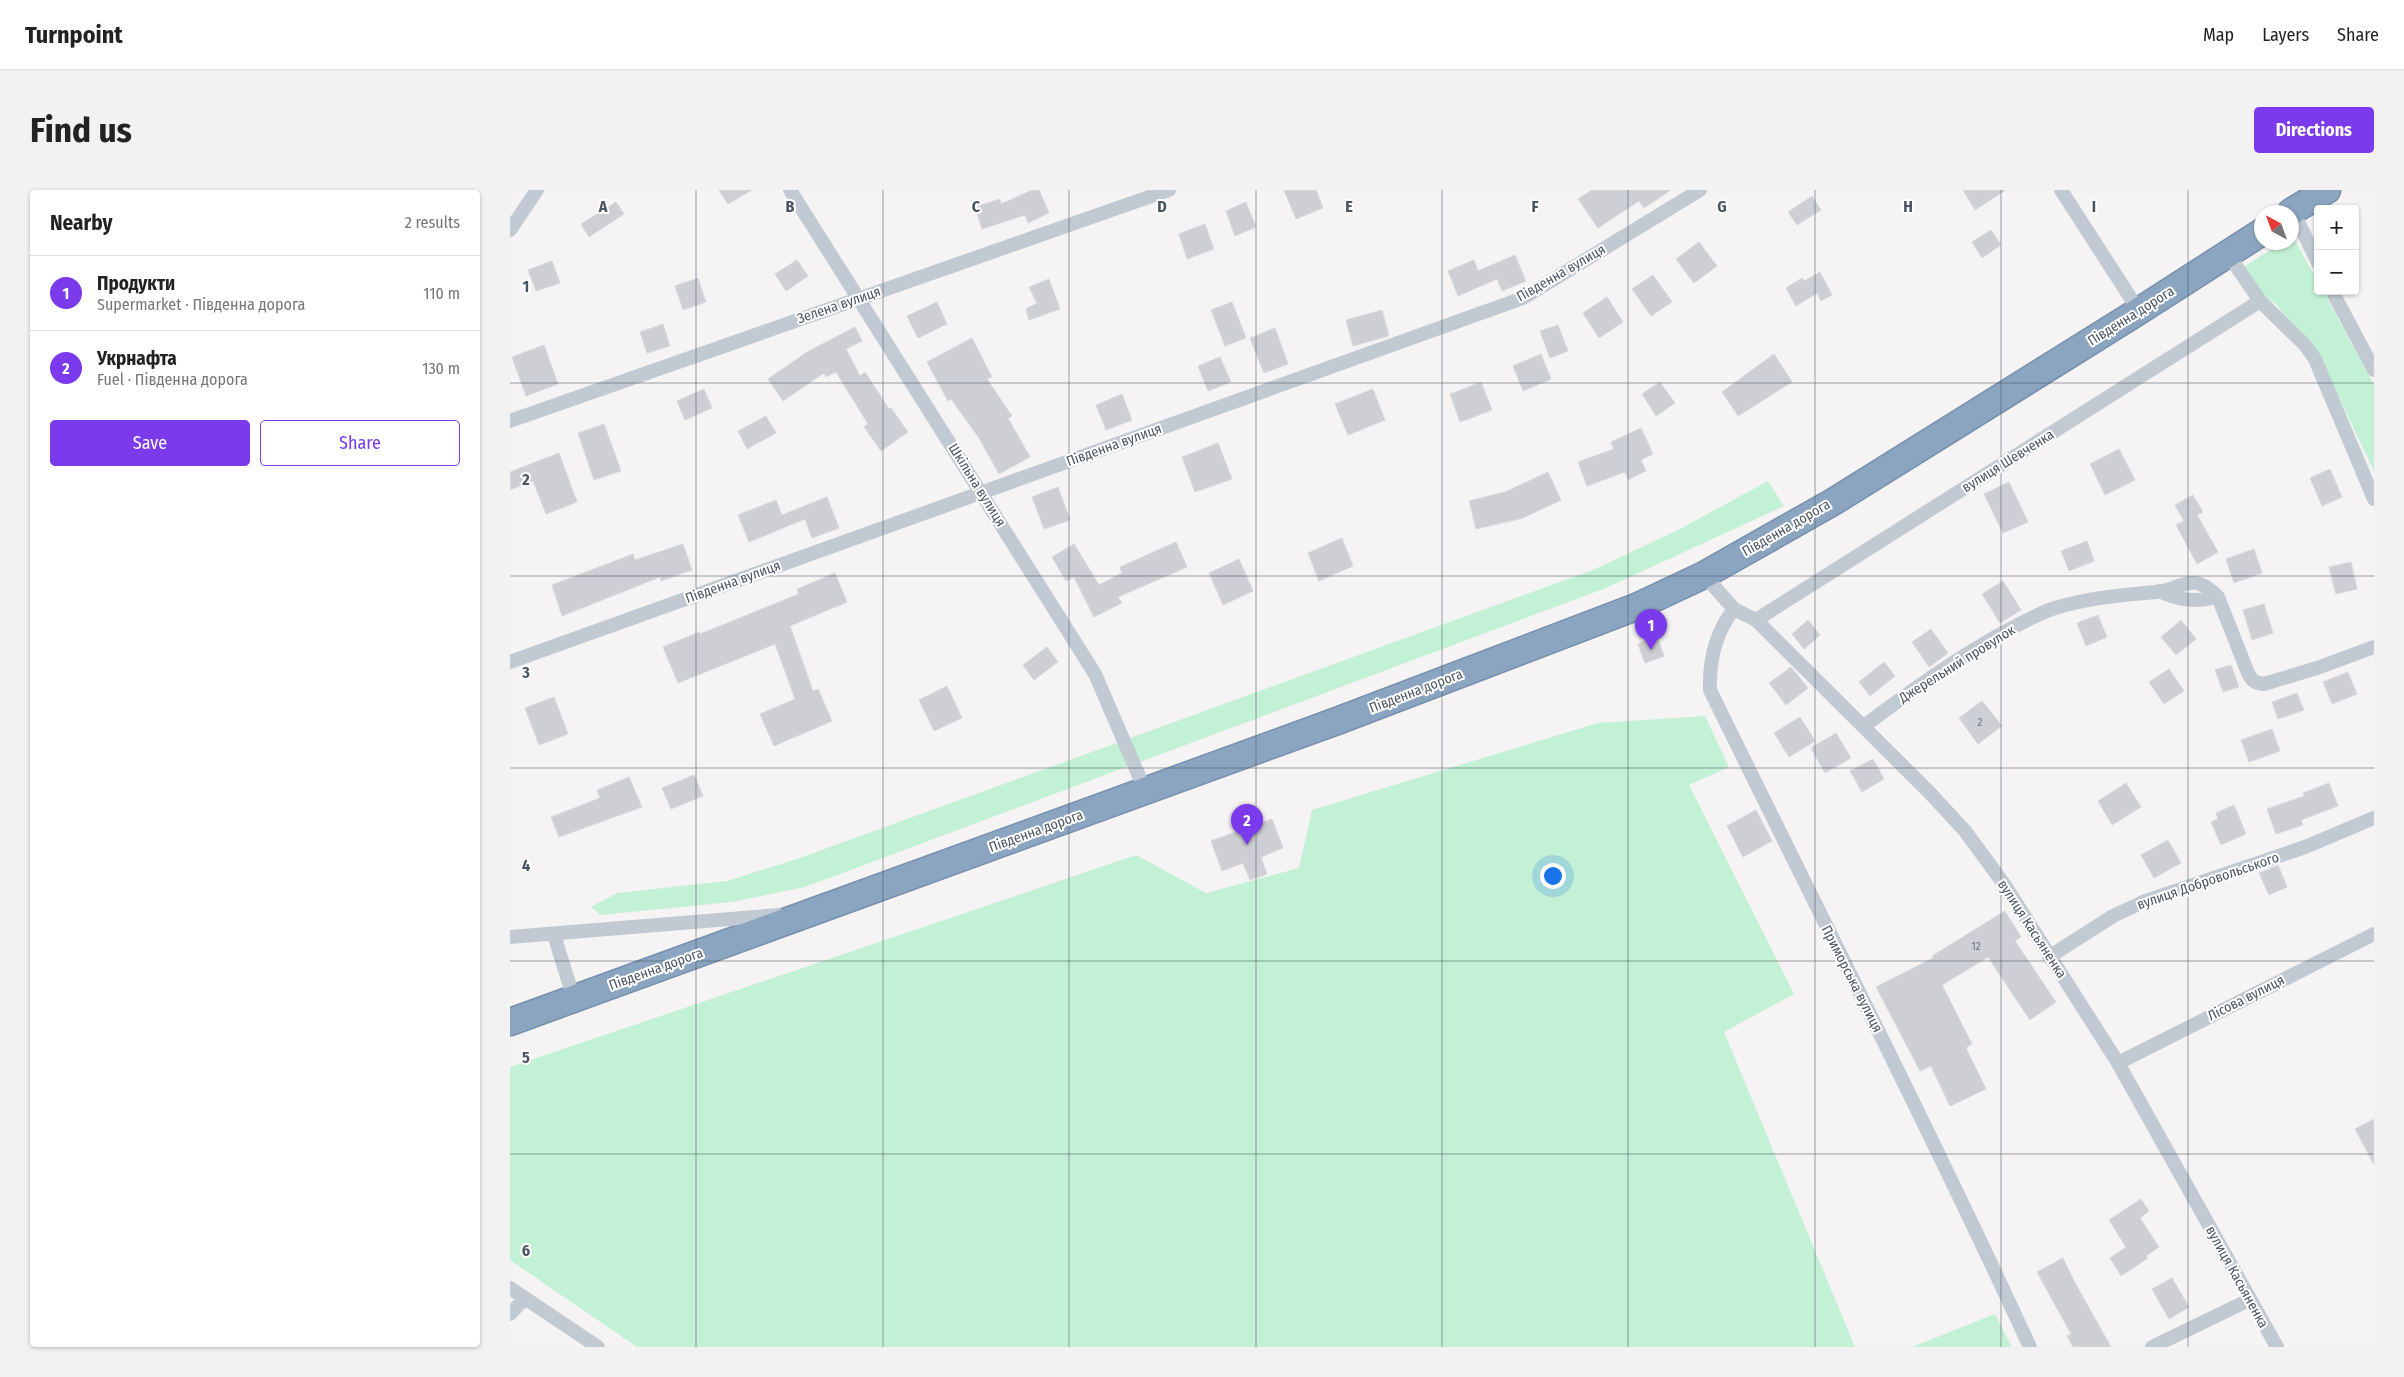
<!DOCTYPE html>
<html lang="en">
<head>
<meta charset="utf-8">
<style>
  :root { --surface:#fff; --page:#f2f2f2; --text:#222; --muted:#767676; --line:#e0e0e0; --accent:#7c3aed }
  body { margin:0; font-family:"Fira Sans Condensed",sans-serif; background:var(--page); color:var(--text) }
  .controls { position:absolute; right:15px; top:15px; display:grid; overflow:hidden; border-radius:5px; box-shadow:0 1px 4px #0004 }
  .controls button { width:45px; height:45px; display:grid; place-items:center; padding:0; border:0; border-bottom:1px solid var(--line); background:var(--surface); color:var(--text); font:25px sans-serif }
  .compass { position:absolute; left:1744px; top:15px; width:45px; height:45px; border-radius:50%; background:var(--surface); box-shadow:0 1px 4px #0004; rotate:319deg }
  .you { position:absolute; left:1042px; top:685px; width:18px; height:18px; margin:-12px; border:4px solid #fff; border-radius:50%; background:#1a73e8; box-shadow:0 0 0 8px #1a73e833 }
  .badge { display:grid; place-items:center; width:32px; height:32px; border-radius:50%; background:var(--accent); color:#fff; font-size:16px; font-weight:700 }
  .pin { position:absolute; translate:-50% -41px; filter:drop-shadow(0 1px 2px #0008) }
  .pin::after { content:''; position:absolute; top:26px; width:18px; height:15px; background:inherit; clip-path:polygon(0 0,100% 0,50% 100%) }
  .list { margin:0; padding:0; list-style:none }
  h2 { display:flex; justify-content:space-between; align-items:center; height:65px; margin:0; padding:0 20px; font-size:21px }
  h2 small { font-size:16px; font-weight:400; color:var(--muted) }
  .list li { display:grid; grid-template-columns:32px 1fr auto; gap:15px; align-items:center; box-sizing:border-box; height:75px; padding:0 20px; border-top:1px solid var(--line) }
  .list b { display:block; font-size:19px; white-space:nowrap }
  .list p { margin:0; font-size:16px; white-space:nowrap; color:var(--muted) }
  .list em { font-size:16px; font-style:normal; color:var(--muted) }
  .actions { display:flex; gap:10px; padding:15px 20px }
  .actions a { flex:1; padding:11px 0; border:1px solid var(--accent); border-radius:5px; text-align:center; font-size:18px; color:var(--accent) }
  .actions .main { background:var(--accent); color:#fff }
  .map { position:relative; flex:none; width:1864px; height:1157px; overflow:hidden; border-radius:5px }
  header { display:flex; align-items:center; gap:30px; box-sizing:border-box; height:70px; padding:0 25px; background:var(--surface); border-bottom:1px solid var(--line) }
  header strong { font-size:24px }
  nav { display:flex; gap:28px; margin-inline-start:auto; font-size:18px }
  .intro { display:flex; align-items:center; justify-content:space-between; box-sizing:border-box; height:120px; padding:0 30px }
  h1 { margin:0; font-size:35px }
  .button { padding:12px 22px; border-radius:5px; background:var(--accent); color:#fff; font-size:18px; font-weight:700 }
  main { display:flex; gap:30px; padding:0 30px }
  aside { flex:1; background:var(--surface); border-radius:5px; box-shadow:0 1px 4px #0004 }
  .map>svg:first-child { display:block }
  .green { fill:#c3f1d5 }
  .building { fill:#cdcfd5; stroke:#d7d9de }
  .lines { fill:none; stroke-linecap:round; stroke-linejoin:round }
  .highway-casing { stroke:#7690ad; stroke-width:29 }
  .street { stroke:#c1cad2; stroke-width:14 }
  .highway { stroke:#8ba5c1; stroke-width:26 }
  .grid { fill:none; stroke:#4a5661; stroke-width:1; stroke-opacity:0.55 }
  .labels { text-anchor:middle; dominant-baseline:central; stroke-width:4; stroke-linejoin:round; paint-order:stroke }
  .number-label { font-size:11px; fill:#6b747e }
  .street-label { font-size:14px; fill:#4a5661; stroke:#fff }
  .grid-label { font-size:16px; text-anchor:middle; font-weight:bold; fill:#4a5661; stroke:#fff; stroke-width:4; stroke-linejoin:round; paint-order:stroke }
</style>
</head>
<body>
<header>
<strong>Turnpoint</strong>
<nav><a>Map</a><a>Layers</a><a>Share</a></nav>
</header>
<div class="intro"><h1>Find us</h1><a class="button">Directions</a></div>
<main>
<aside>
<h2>Nearby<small>2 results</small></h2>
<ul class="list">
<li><span class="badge">1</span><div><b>Продукти</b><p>Supermarket · Південна дорога</p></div><em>110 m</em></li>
<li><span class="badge">2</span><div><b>Укрнафта</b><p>Fuel · Південна дорога</p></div><em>130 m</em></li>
</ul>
<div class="actions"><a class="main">Save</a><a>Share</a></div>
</aside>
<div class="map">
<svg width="1864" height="1157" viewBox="0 0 1864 1157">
  <rect width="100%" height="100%" fill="#f5f3f3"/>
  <path class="green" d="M1782,45L1808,92V101H1813L1864,195V281L1809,166L1766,114L1750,104L1732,78L1771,53L1782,52Z
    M1258,291L1274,316L1096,398L295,697L222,712L91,725L81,717L107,703L217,691L287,669L1083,380L1170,339Z
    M1195,526L1219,577L1179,595L1284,804L1214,842L1345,1157H127L0,1070V877L626,665L696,703L789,678L802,620L1088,533Z
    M1485,1124L1502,1157H1402Z"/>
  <path class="building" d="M209,0H242L218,14Z
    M522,0H529L539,23L518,33L515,25L472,39L465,17L490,9L491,14Z
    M774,0H806L813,18L786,29Z
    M1082,0H1161L1134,18L1129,11L1088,38L1068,9Z
    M1453,0H1496L1465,20Z
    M1302,6L1311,20L1287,35L1278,22Z
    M106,12L114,24L79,47L71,34Z
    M736,12L746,37L725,46L716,21Z
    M695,34L704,59L677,69L669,44Z
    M1481,40L1491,55L1472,68L1462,52Z
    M1189,52L1207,76L1184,93L1166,69Z
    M1005,65L1016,91L992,101L987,89L948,106L938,81L964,70L968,81Z
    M287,70L298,86L276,101L265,84Z
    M42,71L50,93L26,101L18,80Z
    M1310,82L1322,105L1311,111L1307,103L1286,116L1276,98L1292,88L1294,91Z
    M1143,85L1162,112L1141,126L1122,99Z
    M188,88L196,112L173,120L165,96Z
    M539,89L550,119L519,130L516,119L527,113L519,97Z
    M1097,107L1113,132L1089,148L1073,123Z
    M427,112L437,134L408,148L397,126Z
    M722,112L736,148L715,156L701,120Z
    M872,120L879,146L843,156L836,130Z
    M153,134L160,156L137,163L130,142Z
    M1048,135L1058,161L1040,168L1030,141Z
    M345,137L352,151L336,159L350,186L355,182L379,219L381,218L398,242L371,261L354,237L358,234L326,182L316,187L314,183L273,211L258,189L297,162Z
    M765,138L778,174L754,183L740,148Z
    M462,148L482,187L477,189L502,226L498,228L520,267L489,284L469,248L441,209L438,211L417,172Z
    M34,155L48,194L16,206L2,167Z
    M1031,164L1041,189L1013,201L1003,176Z
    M1264,164L1282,192L1228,226L1212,202Z
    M710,167L721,192L698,201L688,176Z
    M971,192L982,220L950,232L940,204Z
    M1150,192L1165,213L1146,226L1132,204Z
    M194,199L202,218L175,230L167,211Z
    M863,199L875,230L838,245L825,214Z
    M612,204L622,230L596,240L586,215Z
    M256,226L266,243L237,259L228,241Z
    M94,234L111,281L84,290L68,243Z
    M1131,238L1143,264L1131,270L1136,281L1118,290L1115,282L1077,296L1068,272L1104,259L1101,252Z
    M708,253L722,289L685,302L672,267Z
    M1609,259L1625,290L1595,305L1580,274Z
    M49,263L67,312L36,324L23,291L0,300V282Z
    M1820,279L1832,307L1812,316L1800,288Z
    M1038,282L1051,310L1013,328L966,339L959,311L995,302Z
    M1499,292L1518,332L1493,343L1474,304Z
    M548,297L560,330L534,339L522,307Z
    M1683,305L1693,322L1687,325L1708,362L1687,374L1666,335L1674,331L1665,315Z
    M317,307L329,338L302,348L295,329L239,352L228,325L266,310L272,325Z
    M832,348L843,376L809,391L798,363Z
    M1577,351L1584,371L1559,381L1551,361Z
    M666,352L677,377L608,407L612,413L584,427L564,387L556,391L542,367L564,354L589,395L612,383L610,377Z
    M173,354L182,380L151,391L150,387L52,426L42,395L123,364L125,370Z
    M1744,359L1752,383L1724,393L1716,369Z
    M729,369L743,401L713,415L699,383Z
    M1841,372L1847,399L1826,404L1819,377Z
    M325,383L337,412L280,436L303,501L308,499L322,531L264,556L250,524L285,509L265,454L168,493L153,457L189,442L190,444L289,404L287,399Z
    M1493,391L1511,420L1490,433L1472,404Z
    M1754,414L1763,443L1742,450L1733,420Z
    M1588,425L1597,447L1576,456L1567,433Z
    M1298,430L1310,445L1294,459L1282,444Z
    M1671,430L1686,449L1666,465L1651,447Z
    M1421,439L1438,463L1419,477L1402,452Z
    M1147,446L1154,466L1135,473L1128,454Z
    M537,457L548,472L524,490L513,475Z
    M1374,472L1385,486L1360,506L1349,492Z
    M1721,475L1729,497L1713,502L1705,480Z
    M1281,477L1298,498L1276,515L1259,493Z
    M1659,479L1674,501L1654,514L1639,492Z
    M1838,482L1847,504L1822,514L1813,492Z
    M437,496L452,528L424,541L409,510Z
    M1787,503L1794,520L1768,529L1762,512Z
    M44,507L58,544L29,555L15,518Z
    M1472,511L1492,536L1468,554L1449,528Z
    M1290,527L1305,551L1279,567L1264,543Z
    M1762,539L1770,561L1739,572L1731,550Z
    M1326,543L1341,568L1315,583L1301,558Z
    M1363,569L1374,589L1352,602L1340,581Z
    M184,585L193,606L161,619L152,598Z
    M119,587L132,617L49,647L41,627L90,608L87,600Z
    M1616,593L1631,617L1602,635L1588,611Z
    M1819,593L1828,616L1791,630L1793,635L1766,644L1757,619L1794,606L1793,603Z
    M1724,615L1736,644L1711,655L1701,632L1708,629L1706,623Z
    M1246,620L1262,651L1233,667L1217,636Z
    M762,629L773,658L751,667L757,684L740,690L733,673L712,681L701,651Z
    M1658,650L1671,673L1644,688L1631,665Z
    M1768,675L1777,697L1759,705L1749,683Z
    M1495,721L1511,747L1505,751L1546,812L1520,830L1478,767L1432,795L1462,854L1456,858L1476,899L1440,916L1421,876L1410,881L1366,797L1423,768L1422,766Z
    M1864,929V975L1845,939Z
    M1631,1009L1639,1021L1630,1028L1649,1057L1636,1066L1638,1068L1611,1086L1600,1068L1616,1057L1599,1030Z
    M1553,1068L1564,1091L1601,1157H1563L1557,1146L1561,1144L1527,1082Z
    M1662,1088L1679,1117L1659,1129L1642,1099Z"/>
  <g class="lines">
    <g class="highway-casing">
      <path id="highway" d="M1781,22L1817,0
        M0,832L827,531L1126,417L1194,385L1323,312L1629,121L1752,42"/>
    </g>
    <path class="street" d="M280,0L585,484L635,600
      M1551,0L1629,121
      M1783,21L1808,73
      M0,40L27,0
      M1718,64L1750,111L1795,155L1805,169L1864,309
      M1822,101L1864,180
      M0,231L659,0
      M1194,385L1224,419L1246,430L1419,602L1455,641L1494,694L1608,873L1767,1157
      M1649,401C1670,411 1686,412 1708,407
      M1224,419C1205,443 1199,470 1200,500C1307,719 1418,936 1520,1157
      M1246,430L1750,111
      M0,472L1013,108L1190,0
      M1354,536C1401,501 1448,467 1500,439C1514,432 1529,423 1545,418C1578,408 1611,405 1646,402C1674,399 1682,380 1708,407L1738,483C1742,491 1745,493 1754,494L1807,478L1864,457
      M44,745L64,809
      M0,747L268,725
      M1539,767L1603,726L1633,712L1795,657L1864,628
      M1608,873L1864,744
      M0,1098L88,1157
      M0,1124L15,1108
      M1642,1157L1739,1110"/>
    <use href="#highway" class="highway"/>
  </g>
  <path class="grid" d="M186,0V1157M373,0V1157M559,0V1157M746,0V1157M932,0V1157M1118,0V1157M1305,0V1157M1491,0V1157M1678,0V1157M0,193H1864M0,386H1864M0,578H1864M0,771H1864M0,964H1864"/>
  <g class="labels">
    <g class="number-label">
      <text x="1470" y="532">2</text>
      <text x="1466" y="756">12</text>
    </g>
    <g class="street-label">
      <text transform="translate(1051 83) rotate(-30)">Південна вулиця</text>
      <text transform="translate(329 115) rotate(-19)">Зелена вулиця</text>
      <text transform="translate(1621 126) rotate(-32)">Південна дорога</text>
      <text transform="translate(604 255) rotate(-20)">Південна вулиця</text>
      <text transform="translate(1498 271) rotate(-32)">вулиця Шевченка</text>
      <text transform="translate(467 295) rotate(58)">Шкільна вулиця</text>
      <text transform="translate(1276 338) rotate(-30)">Південна дорога</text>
      <text transform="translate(223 392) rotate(-20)">Південна вулиця</text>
      <text transform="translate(1447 474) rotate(-32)">Джерельний провулок</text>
      <text transform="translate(906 501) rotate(-21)">Південна дорога</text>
      <text transform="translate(526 641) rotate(-20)">Південна дорога</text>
      <text transform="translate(1698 691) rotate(-19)">вулиця Добровольського</text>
      <text transform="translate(1522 739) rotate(57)">вулиця Касьяненка</text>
      <text transform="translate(146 779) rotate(-20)">Південна дорога</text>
      <text transform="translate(1342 789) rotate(63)">Приморська вулиця</text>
      <text transform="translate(1736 808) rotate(-27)">Лісова вулиця</text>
      <text transform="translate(1727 1087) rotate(61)">вулиця Касьяненка</text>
    </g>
  </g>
  <g class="grid-label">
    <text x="93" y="22">A</text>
    <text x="280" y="22">B</text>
    <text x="466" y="22">C</text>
    <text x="652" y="22">D</text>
    <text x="839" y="22">E</text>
    <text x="1025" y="22">F</text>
    <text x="1212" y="22">G</text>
    <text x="1398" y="22">H</text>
    <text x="1584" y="22">I</text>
    <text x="16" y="102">1</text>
    <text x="16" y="295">2</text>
    <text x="16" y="488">3</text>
    <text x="16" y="681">4</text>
    <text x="16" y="873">5</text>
    <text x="16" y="1066">6</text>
  </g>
</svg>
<div class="controls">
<button>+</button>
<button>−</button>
</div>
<svg class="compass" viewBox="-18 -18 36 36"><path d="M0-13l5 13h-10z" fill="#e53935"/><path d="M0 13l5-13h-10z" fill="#767676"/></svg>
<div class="you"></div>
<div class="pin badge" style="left:1141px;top:460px">1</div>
<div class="pin badge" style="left:737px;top:655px">2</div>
</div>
</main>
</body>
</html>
